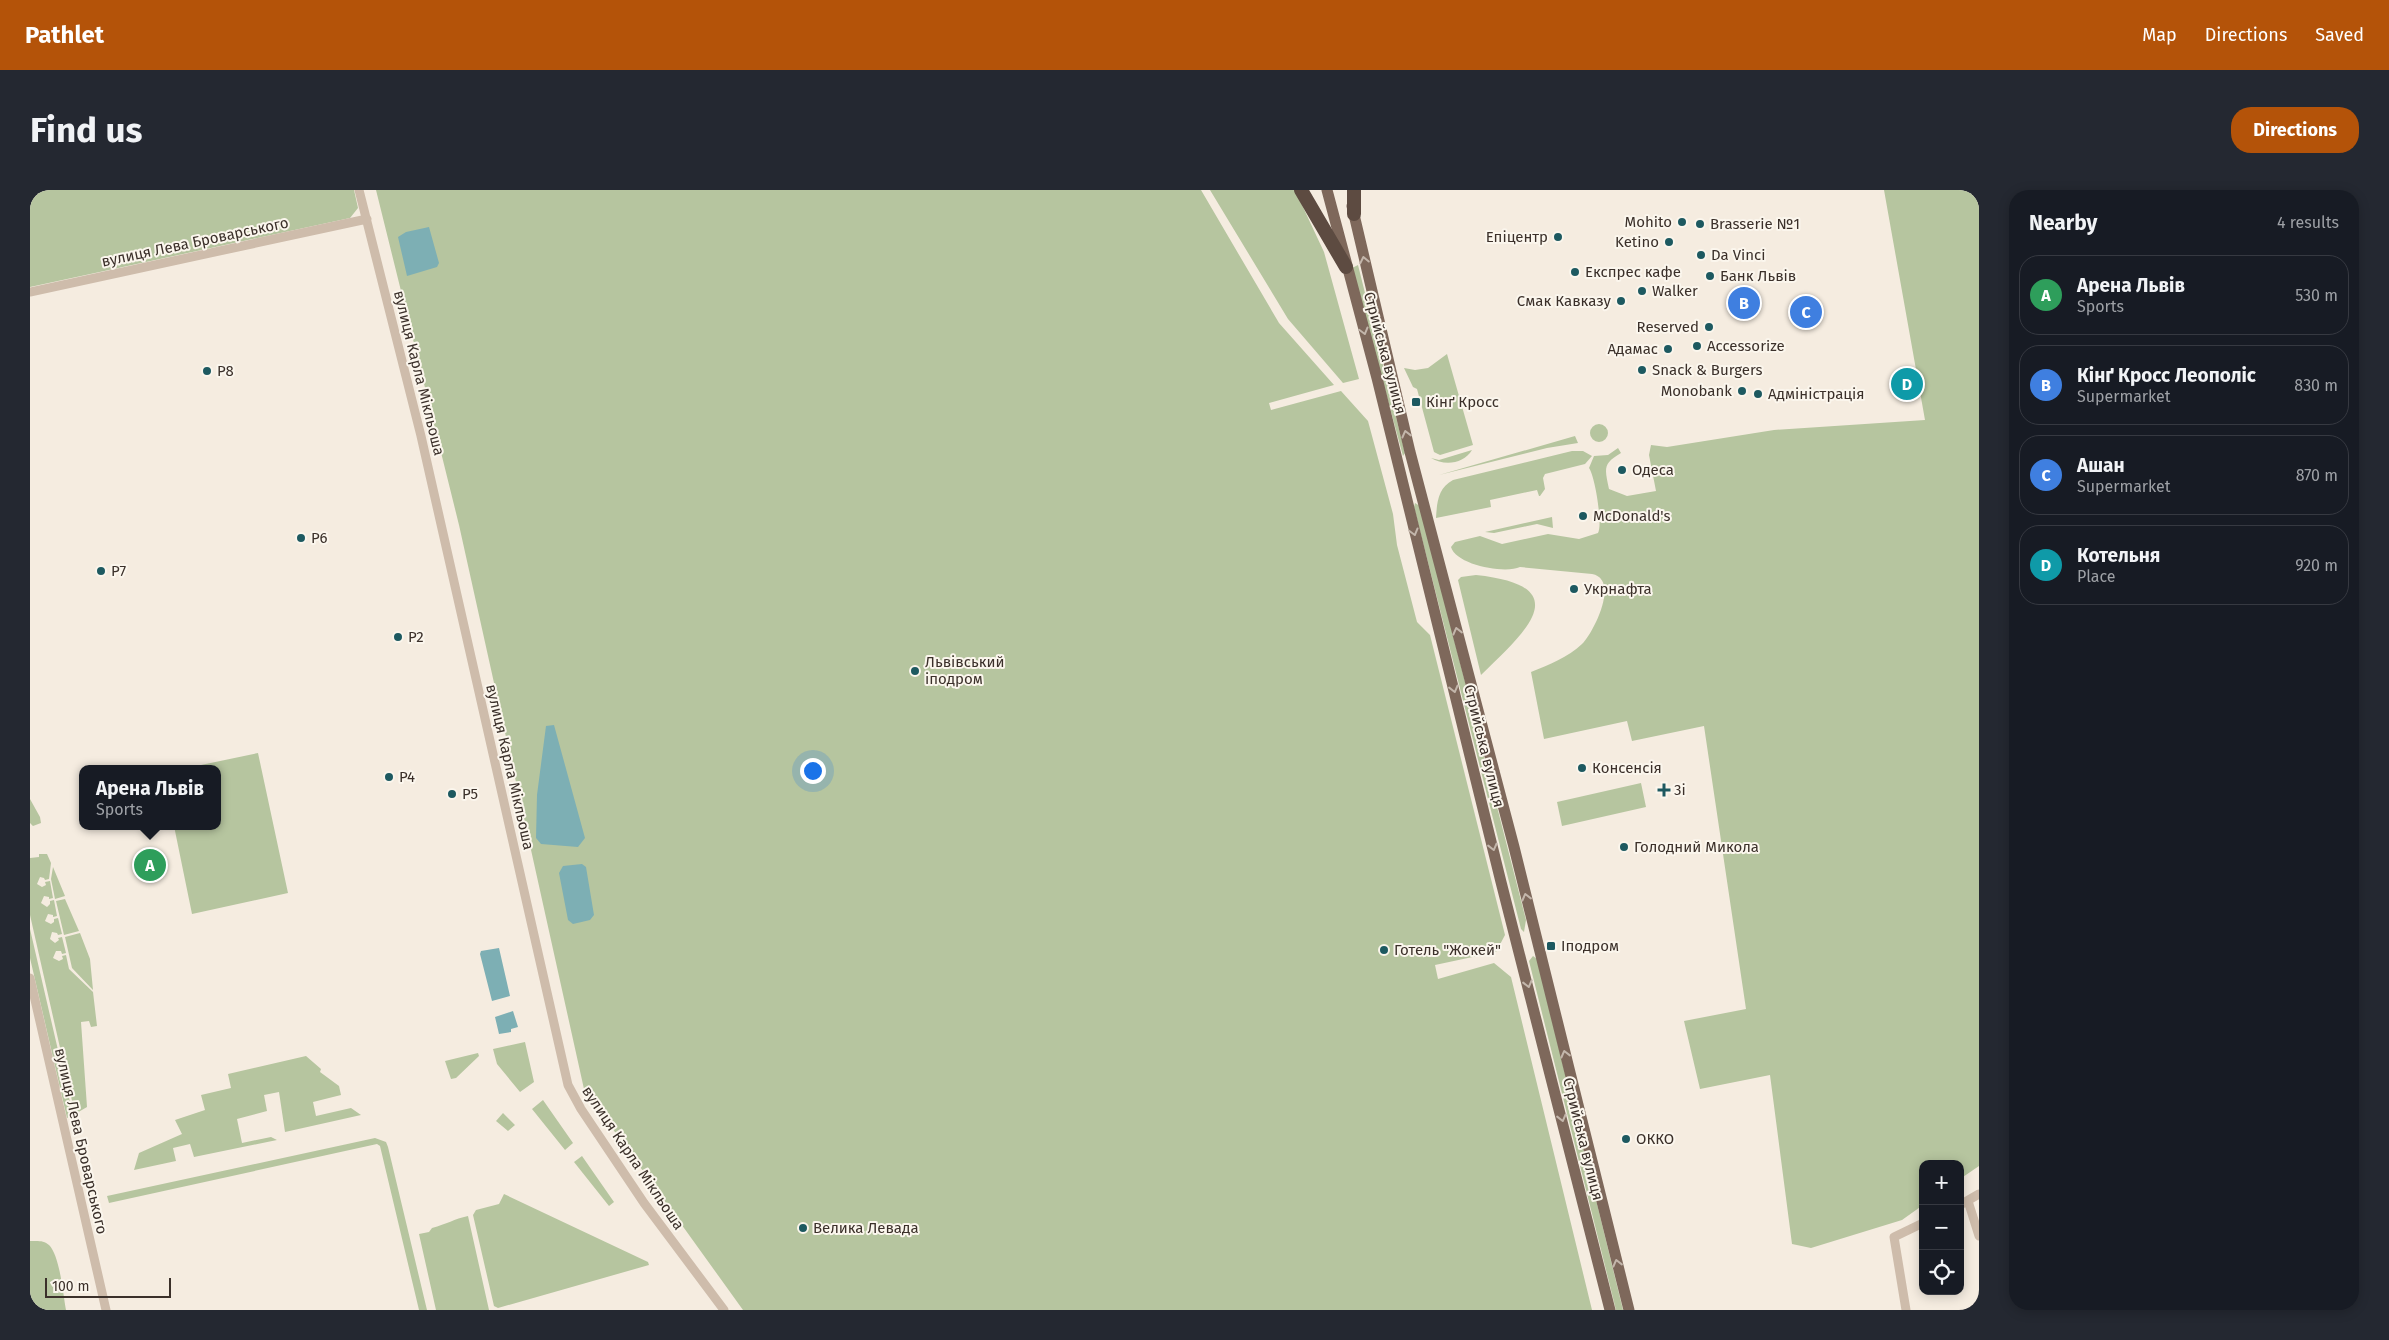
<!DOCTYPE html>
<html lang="en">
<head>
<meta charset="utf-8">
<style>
  :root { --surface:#171b24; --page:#242831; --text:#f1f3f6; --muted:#9ea1a6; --line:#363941; --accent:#b45309 }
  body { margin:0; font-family:"Fira Sans",sans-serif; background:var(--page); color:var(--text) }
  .controls { position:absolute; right:15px; bottom:15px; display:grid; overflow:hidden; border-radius:10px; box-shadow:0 2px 12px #0003 }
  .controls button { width:45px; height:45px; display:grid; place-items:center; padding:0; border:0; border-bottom:1px solid var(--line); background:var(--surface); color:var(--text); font:25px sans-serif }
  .scale { position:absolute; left:15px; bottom:12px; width:126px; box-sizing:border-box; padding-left:5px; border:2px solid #3b302a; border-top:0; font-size:14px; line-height:18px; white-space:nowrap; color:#3b302a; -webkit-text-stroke:4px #fbf6ed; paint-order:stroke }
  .you { position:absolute; left:782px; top:580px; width:18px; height:18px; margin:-12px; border:4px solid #fff; border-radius:50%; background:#1a73e8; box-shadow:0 0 0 8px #1a73e833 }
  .badge { display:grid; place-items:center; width:32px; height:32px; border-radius:50%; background:var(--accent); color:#fff; font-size:16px; font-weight:700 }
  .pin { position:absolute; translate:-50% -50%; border:2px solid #fff; box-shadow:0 1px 5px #0006 }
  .popup { position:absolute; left:49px; top:575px; width:142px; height:65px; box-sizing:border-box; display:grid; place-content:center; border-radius:10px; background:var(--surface); filter:drop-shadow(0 1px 4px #0005); font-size:16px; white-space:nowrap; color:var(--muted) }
  .popup b { font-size:19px; color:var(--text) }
  .popup::after { content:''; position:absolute; left:50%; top:100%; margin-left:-10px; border:10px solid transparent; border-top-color:var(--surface) }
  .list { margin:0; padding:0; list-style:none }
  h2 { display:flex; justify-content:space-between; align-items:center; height:65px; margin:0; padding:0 20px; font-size:21px }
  h2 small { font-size:16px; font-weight:400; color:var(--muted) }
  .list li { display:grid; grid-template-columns:32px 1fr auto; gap:15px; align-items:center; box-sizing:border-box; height:80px; margin:0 10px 10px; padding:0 10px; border:1px solid var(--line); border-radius:20px }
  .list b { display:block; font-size:19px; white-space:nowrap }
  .list p { margin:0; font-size:16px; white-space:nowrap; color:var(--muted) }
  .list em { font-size:16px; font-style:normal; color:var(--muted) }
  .icon { flex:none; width:28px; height:28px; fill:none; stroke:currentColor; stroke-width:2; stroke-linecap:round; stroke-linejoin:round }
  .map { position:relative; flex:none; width:1949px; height:1120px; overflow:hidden; border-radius:20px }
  header { display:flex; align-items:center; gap:30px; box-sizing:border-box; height:70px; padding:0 25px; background:var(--accent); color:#fff }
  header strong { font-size:24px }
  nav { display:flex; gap:28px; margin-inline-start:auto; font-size:18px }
  .intro { display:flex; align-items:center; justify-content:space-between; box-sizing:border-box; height:120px; padding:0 30px }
  h1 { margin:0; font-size:35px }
  .button { padding:12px 22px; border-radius:20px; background:var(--accent); color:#fff; font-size:18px; font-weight:700 }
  main { display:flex; gap:30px; padding:0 30px }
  aside { flex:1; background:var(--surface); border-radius:20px; box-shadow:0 2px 12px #0003 }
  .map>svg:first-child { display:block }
  .green { fill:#b6c59f }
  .water { fill:#7dafb4 }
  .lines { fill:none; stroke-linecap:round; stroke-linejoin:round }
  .minor { stroke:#cebcab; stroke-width:9 }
  .major { stroke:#7e685b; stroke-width:11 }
  .highway { stroke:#5d4b41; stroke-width:14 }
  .oneway { stroke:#c3b6ab }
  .poi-dot { fill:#1d5960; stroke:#fbf6ed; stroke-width:2 }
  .labels { text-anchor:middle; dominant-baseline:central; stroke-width:4; stroke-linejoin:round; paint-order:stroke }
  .poi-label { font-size:15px; fill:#3b302a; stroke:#fbf6ed; text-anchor:start }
  .street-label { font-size:15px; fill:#3b302a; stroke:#fbf6ed }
</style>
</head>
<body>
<header>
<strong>Pathlet</strong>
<nav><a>Map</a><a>Directions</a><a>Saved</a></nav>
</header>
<div class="intro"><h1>Find us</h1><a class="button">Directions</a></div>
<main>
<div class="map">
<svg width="1949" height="1120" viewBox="0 0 1949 1120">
  <rect width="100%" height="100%" fill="#f5ece0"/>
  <path class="green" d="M0,0H324L328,18L320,28L0,97Z
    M346,0H1171L1249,133L1304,195L1239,213L1241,220L1311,201L1338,231L1363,324L1367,355L1387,432L1400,445L1475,745L1466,762L1405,775L1408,789L1464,773L1481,787L1562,1120H713L554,899L429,335Z
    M1180,0H1265L1294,62L1329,189L1313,193L1258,129Z
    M1854,0H1949V976L1930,989V974H1893V1015L1872,1030L1781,1058L1762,1054L1740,885L1670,899L1654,831L1716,819L1674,536L1602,551L1597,531L1514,549L1501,482C1519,475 1538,467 1552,454C1564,442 1590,389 1562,384L1490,377C1475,384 1426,375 1421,357L1425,352L1450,346L1472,354L1518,344L1549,349L1568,343C1573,335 1565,286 1559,278L1564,266L1578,265L1588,258L1591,263C1572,274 1575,279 1579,299L1597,306L1626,301L1619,265L1621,255L1637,257L1744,240L1895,230Z
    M1328,75L1375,263L1373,266L1322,78Z
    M1417,164L1443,255L1410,265L1404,262L1387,199L1383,197L1374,178L1385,180L1398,178Z
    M1560 243a9 9 0 1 1 18 0a9 9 0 1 1-18 0Z
    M1545,246L1548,253L1517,258L1409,285Z
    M1442,260C1434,274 1414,276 1401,268L1409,270Z
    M1542,261H1553L1562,266L1555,274L1515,284L1513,288L1515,299L1510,306H1509L1507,300L1460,310L1461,317L1406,328C1407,312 1408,298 1423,290Z
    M1385,313L1390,316L1496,730L1494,742L1491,739L1384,317Z
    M1522,327L1523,338L1507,334L1464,343L1455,342Z
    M1446,385C1549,396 1495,442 1451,485L1428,390L1431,387Z
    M228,563L258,703L162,724L144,636H188V579H152Z
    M1611,593L1616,617L1532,636L1527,612Z
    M0,609L10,627L11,633L3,636L0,633Z
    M9,664H17L21,673L19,689L15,690L14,688L10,687L7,694L12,697L16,695L15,692L20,691L23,708L19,709V707L14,706L11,713L17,717L20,714V711L24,710L27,726L23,727V725L18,724L15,731L21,734L24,732V729L28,728L32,744L28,745L27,743L22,742L20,749L25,753L29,750L28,748L32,747L36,763L32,764L31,761H26L23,768L29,771L33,769L32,766L36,765L39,779L63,802L67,836L61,837L59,831L51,832L57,917L45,924L0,725V668L9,667Z
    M23,677L35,706L25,709L21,689Z
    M35,709L49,741L34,745L26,711Z
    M0,739L43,925L37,928L0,768Z
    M50,743L60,769L63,800L42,778L35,747Z
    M1503,766L1507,769L1593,1120H1586L1499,771Z
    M495,852L504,892L490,902L467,874L463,859Z
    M448,863L449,866L426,888L421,889L415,871Z
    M276,866L291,879L290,882L309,896L311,905L283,912L286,926L321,918L331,925L255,942L249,902L234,905L237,921L207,929L212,953L241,947L247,950L164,967L160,954L143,958L146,971L104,980L109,963L152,944L145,930L175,920L171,905L201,898L198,884Z
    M513,910L543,953L535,960L502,919Z
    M473,923L485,935L478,941L466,931Z
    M345,948L356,952L358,957L397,1120H389L350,956L347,954L79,1013L77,1006Z
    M552,966L584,1012L579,1016L544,972Z
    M474,1004L618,1072L619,1075L468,1118L464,1116L443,1025L446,1020L469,1014Z
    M438,1026L459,1120H406L389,1044L399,1042L402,1038C417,1034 424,1029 438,1026Z
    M0,1051C7,1051 14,1050 19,1055C30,1066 33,1104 36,1120H0Z"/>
  <path class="water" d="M399,37L409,73L407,77L377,86L368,47L376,42Z
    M524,535L555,648L548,657L511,654L506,648L507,605L516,536Z
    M552,674L556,677L564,725L560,730L543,734L538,730L529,683L533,676Z
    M469,758L480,806L462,811L450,764L451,761Z
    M483,821L488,837L481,839V842L469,844L465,827Z"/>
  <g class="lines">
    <path class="minor" d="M329,0L391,246L538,895L551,919L614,1013L694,1120
      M0,102L337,29
      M0,788L76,1120
      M1938,1011L1949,1046
      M1930,1015L1949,1004
      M1876,1120L1864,1047L1893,1033"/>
    <path class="major" d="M1297,0L1347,188L1471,692L1580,1120
      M1322,16L1380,262L1484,657L1599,1120"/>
    <path class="highway" d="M1271,0L1316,77
      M1324,24V0"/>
  </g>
  <defs><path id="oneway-chevron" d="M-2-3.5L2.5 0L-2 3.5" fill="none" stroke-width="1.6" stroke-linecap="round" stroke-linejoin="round" transform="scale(1.25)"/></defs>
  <g class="oneway">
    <use href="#oneway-chevron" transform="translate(1334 70) rotate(-102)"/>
    <use href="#oneway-chevron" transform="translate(1334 141) rotate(75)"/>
    <use href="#oneway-chevron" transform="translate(1376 244) rotate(-104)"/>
    <use href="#oneway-chevron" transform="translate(1384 342) rotate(75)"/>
    <use href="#oneway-chevron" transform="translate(1427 441) rotate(-104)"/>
    <use href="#oneway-chevron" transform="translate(1424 499) rotate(76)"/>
    <use href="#oneway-chevron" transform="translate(1463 657) rotate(76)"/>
    <use href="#oneway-chevron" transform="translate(1496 707) rotate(-104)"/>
    <use href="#oneway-chevron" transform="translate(1498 794) rotate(76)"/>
    <use href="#oneway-chevron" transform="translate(1535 864) rotate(-104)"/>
    <use href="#oneway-chevron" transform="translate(1532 928) rotate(76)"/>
    <use href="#oneway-chevron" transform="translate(1587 1073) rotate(-104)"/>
  </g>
  <g class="poi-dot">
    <circle cx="1652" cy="32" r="5"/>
    <circle cx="1670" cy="34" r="5"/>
    <circle cx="1528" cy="47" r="5"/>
    <circle cx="1639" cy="52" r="5"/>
    <circle cx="1671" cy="65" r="5"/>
    <circle cx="1545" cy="82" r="5"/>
    <circle cx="1680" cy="86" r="5"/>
    <circle cx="1612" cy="101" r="5"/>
    <circle cx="1591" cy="111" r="5"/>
    <circle cx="1679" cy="137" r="5"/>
    <circle cx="1667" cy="156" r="5"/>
    <circle cx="1638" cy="159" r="5"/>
    <circle cx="1612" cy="180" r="5"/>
    <circle cx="177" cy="181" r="5"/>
    <circle cx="1712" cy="201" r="5"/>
    <circle cx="1728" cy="204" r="5"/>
    <rect x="1381" y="207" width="10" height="10" rx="2.5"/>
    <circle cx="1592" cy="280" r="5"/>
    <circle cx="1553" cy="326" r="5"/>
    <circle cx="271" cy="348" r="5"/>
    <circle cx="71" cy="381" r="5"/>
    <circle cx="1544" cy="399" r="5"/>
    <circle cx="368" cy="447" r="5"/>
    <circle cx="885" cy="481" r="5"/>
    <circle cx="1552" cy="578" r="5"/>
    <circle cx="359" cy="587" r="5"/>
    <path d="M1631.5 592.5h5v5h5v5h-5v5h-5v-5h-5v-5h5z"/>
    <circle cx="422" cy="604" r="5"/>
    <circle cx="1594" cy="657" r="5"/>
    <rect x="1516" y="751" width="10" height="10" rx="2.5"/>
    <circle cx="1354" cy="760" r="5"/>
    <circle cx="1596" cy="949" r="5"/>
    <circle cx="773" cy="1038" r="5"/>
  </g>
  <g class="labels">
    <g class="poi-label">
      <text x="1642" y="32" text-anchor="end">Mohito</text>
      <text x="1680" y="34">Brasserie №1</text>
      <text x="1518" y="47" text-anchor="end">Епіцентр</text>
      <text x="1629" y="52" text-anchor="end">Ketino</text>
      <text x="1681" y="65">Da Vinci</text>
      <text x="1555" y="82">Експрес кафе</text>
      <text x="1690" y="86">Банк Львів</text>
      <text x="1622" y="101">Walker</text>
      <text x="1581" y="111" text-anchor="end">Смак Кавказу</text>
      <text x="1669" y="137" text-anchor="end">Reserved</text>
      <text x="1677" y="156">Accessorize</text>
      <text x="1628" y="159" text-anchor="end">Адамас</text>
      <text x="1622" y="180">Snack &amp; Burgers</text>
      <text x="187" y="181">P8</text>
      <text x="1702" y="201" text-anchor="end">Monobank</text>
      <text x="1738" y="204">Адміністрація</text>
      <text x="1396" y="212">Кінґ Кросс</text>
      <text x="1602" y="280">Одеса</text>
      <text x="1563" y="326">McDonald's</text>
      <text x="281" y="348">P6</text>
      <text x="81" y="381">P7</text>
      <text x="1554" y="399">Укрнафта</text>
      <text x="378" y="447">P2</text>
      <text x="895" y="472">Львівський<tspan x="895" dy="17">іподром</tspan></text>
      <text x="1562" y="578">Консенсія</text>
      <text x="369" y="587">P4</text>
      <text x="1644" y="600">3і</text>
      <text x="432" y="604">P5</text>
      <text x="1604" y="657">Голодний Микола</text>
      <text x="1531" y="756">Іподром</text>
      <text x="1364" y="760">Готель "Жокей"</text>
      <text x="1606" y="949">ОККО</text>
      <text x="783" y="1038">Велика Левада</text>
    </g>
    <g class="street-label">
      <text transform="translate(165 52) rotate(-12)">вулиця Лева Броварського</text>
      <text transform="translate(1355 163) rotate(75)">Стрийська вулиця</text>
      <text transform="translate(389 183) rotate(76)">вулиця Карла Мікльоша</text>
      <text transform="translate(1454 556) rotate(76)">Стрийська вулиця</text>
      <text transform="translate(480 577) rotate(77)">вулиця Карла Мікльоша</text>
      <text transform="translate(1553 949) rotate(76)">Стрийська вулиця</text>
      <text transform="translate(51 951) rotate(77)">вулиця Лева Броварського</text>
      <text transform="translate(603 968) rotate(56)">вулиця Карла Мікльоша</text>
    </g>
  </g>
</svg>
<div class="controls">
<button>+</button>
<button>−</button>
<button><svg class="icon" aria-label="locate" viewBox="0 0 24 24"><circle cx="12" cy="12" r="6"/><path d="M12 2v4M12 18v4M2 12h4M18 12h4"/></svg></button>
</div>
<div class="scale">100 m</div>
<div class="you"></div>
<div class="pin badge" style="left:120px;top:675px;background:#2e9e5b">A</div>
<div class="popup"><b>Арена Львів</b>Sports</div>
<div class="pin badge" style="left:1714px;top:113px;background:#3f7fe0">B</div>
<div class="pin badge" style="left:1776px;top:122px;background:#3f7fe0">C</div>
<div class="pin badge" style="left:1877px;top:194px;background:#0f9aa8">D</div>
</div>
<aside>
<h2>Nearby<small>4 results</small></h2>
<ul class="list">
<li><span class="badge" style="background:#2e9e5b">A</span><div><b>Арена Львів</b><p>Sports</p></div><em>530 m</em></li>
<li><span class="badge" style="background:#3f7fe0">B</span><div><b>Кінґ Кросс Леополіс</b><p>Supermarket</p></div><em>830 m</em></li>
<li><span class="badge" style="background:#3f7fe0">C</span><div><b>Ашан</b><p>Supermarket</p></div><em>870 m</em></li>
<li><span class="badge" style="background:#0f9aa8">D</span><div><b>Котельня</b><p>Place</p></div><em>920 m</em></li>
</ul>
</aside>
</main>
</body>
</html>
